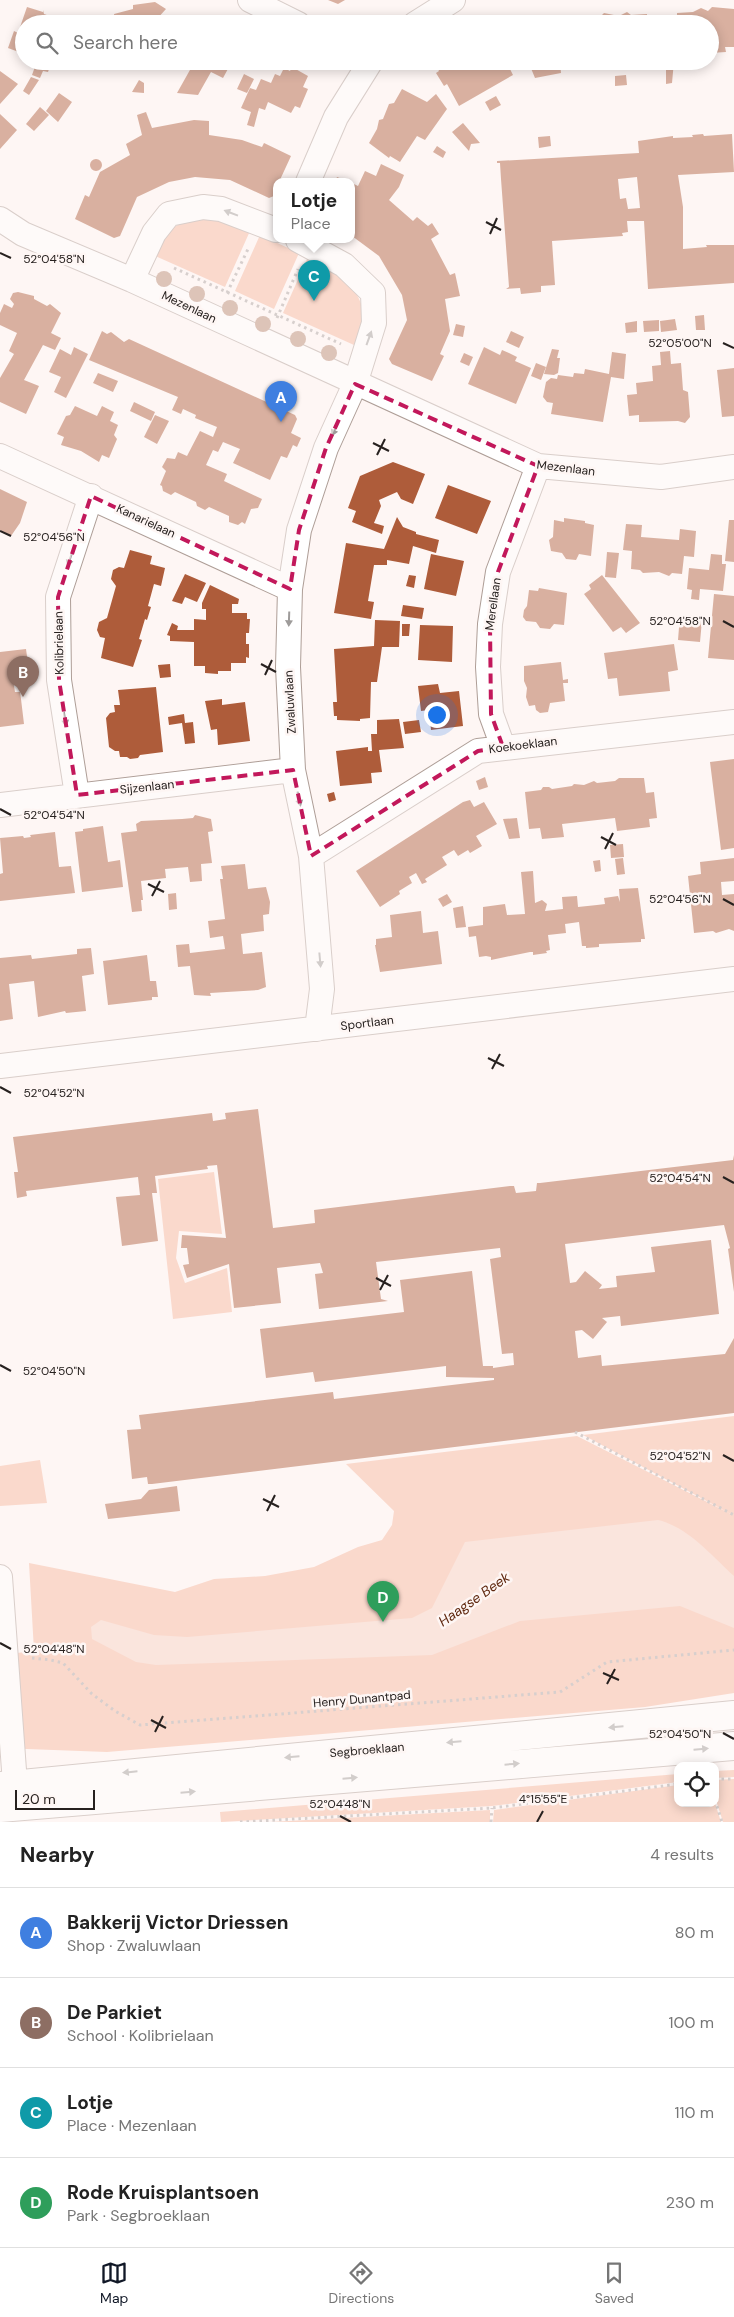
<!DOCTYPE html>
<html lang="en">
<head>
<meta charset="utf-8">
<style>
  :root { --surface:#fff; --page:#f2f2f2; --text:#222; --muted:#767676; --line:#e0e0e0; --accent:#111827 }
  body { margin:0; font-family:"DM Sans",sans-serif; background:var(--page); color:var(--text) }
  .controls { position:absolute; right:15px; bottom:15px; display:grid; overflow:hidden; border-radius:10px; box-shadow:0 2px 12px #0003 }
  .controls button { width:45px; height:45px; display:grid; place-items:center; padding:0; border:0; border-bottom:1px solid var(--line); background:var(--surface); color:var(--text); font:25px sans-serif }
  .scale { position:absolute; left:15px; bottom:12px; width:80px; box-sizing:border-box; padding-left:5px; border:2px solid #27211f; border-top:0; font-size:14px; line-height:18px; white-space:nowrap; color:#27211f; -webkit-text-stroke:4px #fef6f4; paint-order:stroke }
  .you { position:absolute; left:436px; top:714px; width:18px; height:18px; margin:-12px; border:4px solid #fff; border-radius:50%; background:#1a73e8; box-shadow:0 0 0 8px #1a73e833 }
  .badge { display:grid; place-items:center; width:32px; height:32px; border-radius:50%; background:var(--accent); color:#fff; font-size:16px; font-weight:700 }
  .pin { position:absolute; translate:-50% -41px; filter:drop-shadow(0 1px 2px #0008) }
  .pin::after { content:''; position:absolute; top:26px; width:18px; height:15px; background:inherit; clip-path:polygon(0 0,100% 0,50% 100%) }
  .popup { position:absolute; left:273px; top:178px; width:82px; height:65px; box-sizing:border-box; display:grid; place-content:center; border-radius:10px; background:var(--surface); filter:drop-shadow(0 1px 4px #0005); font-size:16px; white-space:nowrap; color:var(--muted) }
  .popup b { font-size:19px; color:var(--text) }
  .popup::after { content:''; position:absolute; left:50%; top:100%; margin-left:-10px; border:10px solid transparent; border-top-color:var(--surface) }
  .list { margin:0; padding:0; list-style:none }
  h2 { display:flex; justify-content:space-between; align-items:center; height:65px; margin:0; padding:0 20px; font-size:21px }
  h2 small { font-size:16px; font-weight:400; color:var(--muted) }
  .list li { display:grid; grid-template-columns:32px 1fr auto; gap:15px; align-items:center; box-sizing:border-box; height:90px; padding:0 20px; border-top:1px solid var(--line) }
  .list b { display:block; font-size:19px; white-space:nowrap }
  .list p { margin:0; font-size:16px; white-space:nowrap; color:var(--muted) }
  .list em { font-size:16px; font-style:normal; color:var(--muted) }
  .icon { flex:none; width:28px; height:28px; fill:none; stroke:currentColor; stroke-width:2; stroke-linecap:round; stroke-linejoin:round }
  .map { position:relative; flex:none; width:734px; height:1822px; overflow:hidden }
  .search { position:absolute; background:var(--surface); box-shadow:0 2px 12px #0003; left:15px; right:15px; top:15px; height:55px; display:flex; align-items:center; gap:12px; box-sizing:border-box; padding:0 18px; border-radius:28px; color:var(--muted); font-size:19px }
  .sheet { height:425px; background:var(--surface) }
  nav { display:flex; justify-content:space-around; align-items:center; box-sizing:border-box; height:70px; border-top:1px solid var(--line); background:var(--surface); font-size:14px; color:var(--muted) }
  nav a { display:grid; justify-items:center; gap:2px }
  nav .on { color:var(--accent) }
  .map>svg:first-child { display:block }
  .green { fill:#f7b69c }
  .water { fill:#f5d0c1 }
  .building { fill:#ae5c3a; fill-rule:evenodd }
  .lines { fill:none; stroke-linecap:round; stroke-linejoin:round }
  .minor-casing { stroke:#ae9e97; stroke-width:26 }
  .secondary-casing { stroke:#ae9e97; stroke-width:30 }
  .path { stroke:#a8a09e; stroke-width:3; stroke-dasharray:2.5 4; stroke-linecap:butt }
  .minor { stroke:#fff; stroke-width:24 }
  .secondary { stroke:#fff; stroke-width:28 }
  .tree { fill:#b68770 }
  .oneway { fill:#9e9b9a }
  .marked { fill:none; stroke:#c2185b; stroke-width:4; stroke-dasharray:10 6; stroke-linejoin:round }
  .ticks { fill:none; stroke:#27211f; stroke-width:2 }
  .labels { text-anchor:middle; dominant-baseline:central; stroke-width:5; stroke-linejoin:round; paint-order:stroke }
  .street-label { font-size:12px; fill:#27211f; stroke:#fef6f4 }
  .water-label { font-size:14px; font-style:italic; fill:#5f280f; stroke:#fef6f4 }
  .ticks-label { font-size:12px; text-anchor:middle; fill:#27211f; stroke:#fef6f4; stroke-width:5; stroke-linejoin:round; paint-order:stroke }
</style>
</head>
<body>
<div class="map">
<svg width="734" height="1822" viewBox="0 0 734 1822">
  <rect width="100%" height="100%" fill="#fef6f4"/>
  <path class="green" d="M204,217L222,219L250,231L225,287L153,255C165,228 176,223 204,217Z
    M260,235L299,253L274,309L235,291Z
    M308,257C330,267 359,285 363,311C365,323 359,335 354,345L283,313Z
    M214,1172L222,1234L179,1231L176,1258L185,1283L227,1268L232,1312L173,1319L158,1179Z
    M734,1416V1693L645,1707L107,1752L0,1748V1655L34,1651L29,1563L175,1592L214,1579L265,1576L314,1567L358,1547L382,1540L392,1525L394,1511L346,1464L577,1436L731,1514L583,1435Z
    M40,1460L47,1503L0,1506V1466Z
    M734,1770V1777L715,1778V1771Z
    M678,1774V1782L492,1806L221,1822L220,1812Z
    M734,1779V1822H723L715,1797V1780Z
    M678,1785V1803H715L721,1822H493L494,1810Z
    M490,1810V1822H270Z"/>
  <path class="water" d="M658,1520C688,1527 712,1556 734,1576V1628L680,1606L520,1621L432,1655L156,1665L136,1662L92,1639L91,1627L101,1620L154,1635L187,1637L412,1618L432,1608L465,1542Z"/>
  <path class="building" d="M328,0H345L338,4Z
    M155,2L166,9L156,20L155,24H115L114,14L133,9V5Z
    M27,7L43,12V10L44,14L58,19L61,16V18L77,24H24V54L8,48L14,31L18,33Z
    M712,7L734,9V47H725L726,52L710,53V24H677V13L693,12L701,8L708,11Z
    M627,12L631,15L647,14V24H585L584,18L600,17L604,13L619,16Z
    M554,18L555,24H528V23Z
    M110,20V24H100V21Z
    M37,61H68L66,67L51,63L48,72L43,71L40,78L32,75Z
    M195,61H238L234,69L229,67L223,78L211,72L198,95L177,93Z
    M434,61H506L513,75L459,106L447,84L444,86L436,73L439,71Z
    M528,61H560L561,73L535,78Z
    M587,61H603V63L587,64Z
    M666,61H674L672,83L666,84Z
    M292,67L308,76L303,87L308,89L300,108L295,106L291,113L268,102L265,110L259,108L254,127L247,125L251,112L241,108L250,88L256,90L261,79L271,83L275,74L280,76L284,68L290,71Z
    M0,71L18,84L0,104Z
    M244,74L254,79L247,93L237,89Z
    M626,75L627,85L615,86V76Z
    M31,77L39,80L29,95L23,91Z
    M139,80L144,83V93L132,92Z
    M402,89L427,102L436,94L447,109L425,140L417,136L400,162L390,156L389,158L369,143L377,129L379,120L383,119L389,104L394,103Z
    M59,93L72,102L58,122L46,111Z
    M496,96L501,105L490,111L485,102Z
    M40,107L49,115L34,131L26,124Z
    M146,112L152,128L194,120L209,121V135L242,140L262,147L264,143L291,156L279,182H276L274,196L269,198L230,180L195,177L169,182L137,197L120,236L114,238L75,219L85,195L89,197L100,172L130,155L126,144L142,135L137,115Z
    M0,114L17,130L0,149Z
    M463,123L480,143L471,144L469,151L452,132Z
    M703,134L704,136L732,134L734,172L678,175L683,207V249L707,247L706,245H734V283L648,289L644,221H627L628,232L622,233L623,236L552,241L555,285L541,286V292L521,294L520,288L506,289L509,287L501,179L500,163H497V161L639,153L638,141L673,136V138L693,137L692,135ZM637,177L640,208L628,209L626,198L620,199L618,179Z
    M550,136L551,146L539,148L538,137Z
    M437,146L446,152L443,158L433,152Z
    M90 165a6 6 0 1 1 12 0a6 6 0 1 1-12 0Z
    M381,164L404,175L399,187L389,200L413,221L417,217L428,226L432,223L439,234L431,239L450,275L455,273L460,296L445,299L450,331L440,354L444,356L432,381L392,364L389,359L407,320L402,295L379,256L352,236V183L358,186L365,171L376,176Z
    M337,177L350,182H335Z
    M18,292L34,296V299L47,306L50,304L61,313L51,333L61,338L55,350L43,345L24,380L39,386L26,414L0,402V378L14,354L9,351L17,333L0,325V313L4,304L12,308L14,304L10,299L13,293Z
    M704,315L705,330H696L695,316Z
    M675,319L677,330L661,332L660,321Z
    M659,320V331L644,332L643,321Z
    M637,321V332L626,333L625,323Z
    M456,324L465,326L463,337L453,335Z
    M102,331L107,334L111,332L124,342L129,339L295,415L297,419L291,433L301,438L297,447L293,445L287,458L281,456L270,480L233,463L240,449L223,442L218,452L213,450L206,465L227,474L224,481L262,499L258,508L251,509L245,524L242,522L238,525L229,522V516L209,507L205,510L197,506L196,502L175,492L171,495L163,491L162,486L160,485L166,471L162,467L167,458L175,459L178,452L187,456L200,431L213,437L217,427L195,418L196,415L183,409L181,414L172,410L178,397L89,360Z
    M511,331L524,337L519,348L506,342Z
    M74,347L88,354L66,398L54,392L61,377L49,372L60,349L71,355Z
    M484,347L500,355L502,350L509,353L517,357L515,361L531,368L516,404L468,384Z
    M552,349L559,350L557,358H560L558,373L554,375L544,374Z
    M670,351L671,364L681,363L683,390L688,392L690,417L685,423L678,421L639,422V415L629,416L627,395L637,394L636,383L653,381L652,366L661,365L660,352Z
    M612,352L626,354L624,379L611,377L603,422L551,414L553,403L547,402L543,397L546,382L551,378L557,379L558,375L573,377L574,373L584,374L585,369L609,374Z
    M464,353L473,357L469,366L460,362Z
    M536,363L546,367L541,380L531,376Z
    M734,368V416L722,417L717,370Z
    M98,373L118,381L113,392L93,383Z
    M134,402L155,412L151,421L130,411Z
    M75,406L97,416L102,406L114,412L110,421L118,425L114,435L117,439L109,458L102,455L99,462L81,451L61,445L64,437L57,434L66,416L70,415Z
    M155,415L169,421L157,444L144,437Z
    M393,462L425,474L413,504L401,499L397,492L379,500L381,506L374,523L384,526L382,534L352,522L356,511L348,508L360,476Z
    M448,485L491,501L477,534L435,518Z
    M0,489L27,502L20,523L11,536L0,530Z
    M397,517L403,527L416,532V534L439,540L436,553L413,546L409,564L387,560V565H374L368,601L374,602L371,619L334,613L346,543L384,549Z
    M564,518L585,521V523L594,525L591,556L579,554L576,560L566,559L562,553L551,551L549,540L553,537L554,520L564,522Z
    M729,520H734V562L725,561Z
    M626,524L642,525L641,537L679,540L680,529L696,531L694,557L684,556L682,574L672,573L669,576L659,572L643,573L640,570L631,569L632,551L623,550Z
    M130,550L152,556L150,564L165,568L161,586L154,584L148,606L151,607L147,620L145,619L139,639L142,640L133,667L101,658L105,638L100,637L97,630L99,622L107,618L116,586L111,579L113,570L119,567L124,568Z
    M607,552L619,553L616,578L605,577Z
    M431,554L464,561L456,596L424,589Z
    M711,554L722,555V564H726L723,591L700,589L699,600L691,599L692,590L687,589L689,568L709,570Z
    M185,574L206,583L197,602L185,597L182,604L172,601Z
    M409,575L416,576L414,588L406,586Z
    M602,575L640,623L626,633L621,627L613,632L584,594L591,589L589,585Z
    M210,585L239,599L238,604H232V613H247V619H250L249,633H246V644H249V658L246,657V663H231V671H218V674L205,673V666H194V642L170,641V636L167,635L172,623L178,626L177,630H194V619L206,620V609H202V603Z
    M539,588L567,593L564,625L554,624L550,629L540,628L536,622L526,621L523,617L524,610L527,606L529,590L538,591Z
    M714,594L734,596V660L708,658Z
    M403,605L424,608L422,619L401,616Z
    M680,615L702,620L700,642L678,640Z
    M375,620L400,621L399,647H382L377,682H371L370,718L360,719V721L337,720V716H334L333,702H337L334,649L374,646Z
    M402,624H410L409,636H402Z
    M420,625L453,626L452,662L418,660Z
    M674,644L678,670L668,672L670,691L619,696L617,678L608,679L604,653Z
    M26,649L30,678L13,680L15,692H20L21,699L24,724L0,727V652Z
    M561,662L563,680L568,679V683H563L565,701L550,703L548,712L540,713L536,710L535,705L529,706L526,697L527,688L524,681V666Z
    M170,664L171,677L160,678L158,665Z
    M438,684L440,693L459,691L463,726L431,730L429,710L421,711L418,686Z
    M156,687L163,752L140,755L138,758L130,759L127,757H120L119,751H115L109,747L106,718L110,713L115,712L114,705H120L118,690Z
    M222,699V705L245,702L250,741L218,745L217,729L211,730L205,701Z
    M184,714L185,723L193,722L195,743L185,744L182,723L169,725L168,717Z
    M399,719L404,748L379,750L382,772L371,773L372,783L340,786L336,751L368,747V751H372L371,734H377V720Z
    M419,720L421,732L405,734L403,722Z
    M734,759V848L721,850L710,762Z
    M485,777L488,787L479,790L476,781Z
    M619,778H644L646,793L654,792L657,818L649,819L650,827L617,831L615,818L562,824L564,837L542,839L540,828L529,829L525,792L541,790L543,787H549L552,789L572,786L574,784L584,785L594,781L597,783L615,781Z
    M334,792L336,800L329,802L327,794Z
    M470,800L474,807L484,802L497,824L476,836L482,846L470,853L468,850L458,856L454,850L442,857L447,865L425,879L427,882L422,884L416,873L409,877L412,883L399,891L400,894L380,907L356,871L463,802Z
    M195,815L211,819L213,831L208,832L212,863L201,864L202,881L190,882L188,867L165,869L166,878L141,881L143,900H141L142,911L132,912L121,833L137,831L136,824L141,821L182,819L193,818Z
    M517,818L520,838L509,839L503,819Z
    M103,826L108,862L120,860L123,887L82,892L75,832L83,831V829Z
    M55,832L59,867L71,866L75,893L0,901V874L3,873L0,838L23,836L24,838L31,837L30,835Z
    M623,844L624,857L611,858L610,845Z
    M623,858L625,874L617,875L615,859Z
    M734,858V881L721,882L722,895L734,894V931L729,929L716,933L713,931L694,933L688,876L701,874L700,862Z
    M600,860L601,871L595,872L593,861Z
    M245,864L248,889L266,887L270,902L269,914L263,915L264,931L241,934L243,954L262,952L266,987L258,990L210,993L211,996L194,995L190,966L178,967L176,945L189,944L190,953L225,949L223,936L210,938L208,921L225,919L220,879H223L221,866Z
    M533,871L535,903L542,900L547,904L545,911L563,909L562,897L577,896L578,907L597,905L605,904L604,898L618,896L620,902L619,889L638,888L645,939H641V942L599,944V947L586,948V946H582L579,922L565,924L566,933L548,935L550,950L546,951L547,953L533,955V952H530L491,960V957L486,956L479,957L476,936L469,937L468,927L483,925V907L505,904L507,915L525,914L521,872Z
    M176,893L177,909L169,910L168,894Z
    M447,894L452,902L443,907L438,899Z
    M463,906L466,927L456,928L453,908Z
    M421,911L423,933L438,931L442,964L380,972L375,945H376V939L392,937L390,915Z
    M91,948L94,974L82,976L86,1011L66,1013L65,1011L38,1017L34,981L9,984L13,1019L0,1021V958L31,955L32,959L77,954V949Z
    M147,955L150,981H156L158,997H152V1000L108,1005L103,961Z
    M258,1109L273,1228L315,1223L314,1210L510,1186H514L516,1193L536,1191L537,1183H540L733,1160L734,1155V1292L728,1249L730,1248L724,1225L565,1244L570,1283L576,1282L585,1271L602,1285L599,1289L617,1287L616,1276L655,1272L651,1247L711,1240L719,1314L621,1326L620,1316L602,1318L607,1322L593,1339L582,1330L575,1331L578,1358L601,1355L602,1366L725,1354L734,1338V1413L152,1484H148L147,1477L132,1479L127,1430L141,1429L139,1415L333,1392L334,1399L494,1380V1378L446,1377V1366L315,1382L313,1372L266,1378L260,1329L404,1312L400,1280L472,1271L483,1366H493V1368L514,1365L513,1353L502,1354L490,1259L501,1257L500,1248L376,1262L381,1299L388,1301L319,1309L315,1274L323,1273L320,1263L277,1268L281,1303L234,1308L229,1264L187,1278L183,1265L189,1264L187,1248H181L182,1235L226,1238L217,1165L207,1166L208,1169L155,1176L157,1193H152L158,1241L122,1246L116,1197L140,1195L138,1177L26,1191L27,1196L17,1198L14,1172H18L13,1137L212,1113L213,1121L226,1119L225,1113Z
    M177,1486L180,1511L108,1519L105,1504L141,1499L149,1490Z"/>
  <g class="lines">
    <g class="minor-casing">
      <path id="minor" d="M250,0L298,24
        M415,24L453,0
        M308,182L336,117L371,61
        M0,219L23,234L132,280L538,466L661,477L734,467
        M298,240L344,265L373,293L374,323L355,384L326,448L299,530L290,589L288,667L293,770L311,856L322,989L317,1029
        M132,280L154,233L169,214L203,207L221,209L276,230
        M0,456L290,589
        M503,747L491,714L488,667L490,624L498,572L538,466
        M77,795L59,680L58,597L91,496
        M0,805L293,770
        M311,856L478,751L734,722
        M0,1066L734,979
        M0,1577L15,1784"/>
    </g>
    <g class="secondary-casing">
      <path id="secondary" d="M0,1786L734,1715
        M0,1808L734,1746"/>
    </g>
    <path class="path" d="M174,268L341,344
      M227,293L249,247
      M277,318L298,269
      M575,1432L734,1515
      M32,1658L51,1660L63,1663L92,1694L115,1711L140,1725L560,1692L607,1662L734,1650
      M715,1779H734
      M715,1800L722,1822
      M240,1822L492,1808L678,1784
      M491,1822L492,1808"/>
    <use href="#minor" class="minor"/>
    <use href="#secondary" class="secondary"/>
  </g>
  <g class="tree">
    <circle cx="164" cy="279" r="8"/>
    <circle cx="197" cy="294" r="8"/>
    <circle cx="230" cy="308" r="8"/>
    <circle cx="263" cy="324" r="8"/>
    <circle cx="298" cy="339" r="8"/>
    <circle cx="329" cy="353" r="8"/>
  </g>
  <defs><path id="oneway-solid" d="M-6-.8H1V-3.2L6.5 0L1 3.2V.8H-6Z" transform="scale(1.25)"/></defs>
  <g class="oneway">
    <use href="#oneway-solid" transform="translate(231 213) rotate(-159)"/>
    <use href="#oneway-solid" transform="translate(369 338) rotate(-70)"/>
    <use href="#oneway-solid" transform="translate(335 429) rotate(114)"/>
    <use href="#oneway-solid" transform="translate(70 559) rotate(108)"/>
    <use href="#oneway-solid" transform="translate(289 619) rotate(92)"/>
    <use href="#oneway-solid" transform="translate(65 719) rotate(81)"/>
    <use href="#oneway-solid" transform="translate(299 799) rotate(78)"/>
    <use href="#oneway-solid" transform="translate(320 960) rotate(85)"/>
    <use href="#oneway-solid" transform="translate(616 1727) rotate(175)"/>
    <use href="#oneway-solid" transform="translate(454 1742) rotate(175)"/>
    <use href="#oneway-solid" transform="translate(701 1749) rotate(-5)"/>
    <use href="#oneway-solid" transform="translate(292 1757) rotate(175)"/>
    <use href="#oneway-solid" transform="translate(512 1764) rotate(-5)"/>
    <use href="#oneway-solid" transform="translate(130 1772) rotate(174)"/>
    <use href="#oneway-solid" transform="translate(350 1778) rotate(-5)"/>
    <use href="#oneway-solid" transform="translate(188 1792) rotate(-5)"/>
  </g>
  <path d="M0 0H734V1822H0ZM355,384L538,466L498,572L490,624L491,714L503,747L478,751L311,856L293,770L77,795L59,680L58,597L91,496L290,589L299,530L326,448Z" fill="#fef6f4" fill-opacity=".55" fill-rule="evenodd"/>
  <path class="marked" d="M355,384L538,466L498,572L490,624L491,714L503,747L478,751L311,856L293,770L77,795L59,680L58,597L91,496L290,589L299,530L326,448Z"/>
  <path class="ticks" d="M486,222L501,230M490,234L497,218M0,253L11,258M723,343L734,348M373,443L389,451M377,455L385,439M0,531L11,536M723,621L734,627M261,664L276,672M265,675L272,660M0,809L11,815M601,837L616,845M605,849L613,833M148,884L164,892M152,896L160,881M723,899L734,905M488,1058L504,1066M492,1069L500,1054M0,1087L11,1093M723,1177L734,1183M376,1278L391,1286M380,1290L388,1275M0,1365L11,1371M723,1455L734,1461M263,1499L279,1507M267,1511L275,1495M0,1643L11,1649M603,1673L619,1680M607,1684L615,1669M151,1720L166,1728M155,1732L163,1716M723,1733L734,1739M340,1816L351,1822M537,1822L543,1811"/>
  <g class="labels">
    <g class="street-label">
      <text transform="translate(189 307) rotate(25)">Mezenlaan</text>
      <text transform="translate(566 468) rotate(7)">Mezenlaan</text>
      <text transform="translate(146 521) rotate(25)">Kanarielaan</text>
      <text transform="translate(493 604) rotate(-82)">Merellaan</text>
      <text transform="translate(59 643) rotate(-91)">Kolibrielaan</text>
      <text transform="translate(290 702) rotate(-93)">Zwaluwlaan</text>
      <text transform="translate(523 745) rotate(-7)">Koekoeklaan</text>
      <text transform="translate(147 787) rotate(-6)">Sijzenlaan</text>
      <text transform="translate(367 1023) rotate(-7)">Sportlaan</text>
      <text transform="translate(362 1699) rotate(-5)">Henry Dunantpad</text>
      <text transform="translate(367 1750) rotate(-5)">Segbroeklaan</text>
    </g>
    <g class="water-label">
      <text transform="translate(474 1599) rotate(-35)">Haagse Beek</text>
    </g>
  </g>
  <g class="ticks-label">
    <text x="54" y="263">52°04'58"N</text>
    <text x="680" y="347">52°05'00"N</text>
    <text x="54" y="541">52°04'56"N</text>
    <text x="680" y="625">52°04'58"N</text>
    <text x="54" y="819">52°04'54"N</text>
    <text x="680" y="903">52°04'56"N</text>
    <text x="54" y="1097">52°04'52"N</text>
    <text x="680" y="1182">52°04'54"N</text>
    <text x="54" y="1375">52°04'50"N</text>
    <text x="680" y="1460">52°04'52"N</text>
    <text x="54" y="1653">52°04'48"N</text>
    <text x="680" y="1738">52°04'50"N</text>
    <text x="543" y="1803">4°15'55"E</text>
    <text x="340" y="1808">52°04'48"N</text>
  </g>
</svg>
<div class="controls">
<button><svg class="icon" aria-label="locate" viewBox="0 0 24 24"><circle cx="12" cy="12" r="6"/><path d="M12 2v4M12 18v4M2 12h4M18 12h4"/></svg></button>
</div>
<div class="scale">20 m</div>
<div class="you"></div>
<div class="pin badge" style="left:281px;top:422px;background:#3f7fe0">A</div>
<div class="pin badge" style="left:23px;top:697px;background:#8d6e63">B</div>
<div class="pin badge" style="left:314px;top:301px;background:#0f9aa8">C</div>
<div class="popup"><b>Lotje</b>Place</div>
<div class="pin badge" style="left:383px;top:1622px;background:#2e9e5b">D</div>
<div class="search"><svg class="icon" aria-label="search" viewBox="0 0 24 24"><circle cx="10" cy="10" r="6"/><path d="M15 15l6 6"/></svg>Search here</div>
</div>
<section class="sheet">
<h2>Nearby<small>4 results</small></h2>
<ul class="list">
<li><span class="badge" style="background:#3f7fe0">A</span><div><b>Bakkerij Victor Driessen</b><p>Shop · Zwaluwlaan</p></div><em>80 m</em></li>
<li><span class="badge" style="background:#8d6e63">B</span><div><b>De Parkiet</b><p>School · Kolibrielaan</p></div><em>100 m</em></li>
<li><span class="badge" style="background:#0f9aa8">C</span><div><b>Lotje</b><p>Place · Mezenlaan</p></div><em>110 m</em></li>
<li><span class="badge" style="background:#2e9e5b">D</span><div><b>Rode Kruisplantsoen</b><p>Park · Segbroeklaan</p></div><em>230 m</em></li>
</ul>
</section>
<nav>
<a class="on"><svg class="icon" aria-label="map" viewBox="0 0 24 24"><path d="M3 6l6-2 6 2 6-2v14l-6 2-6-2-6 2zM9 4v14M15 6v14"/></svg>Map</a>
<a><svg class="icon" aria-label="directions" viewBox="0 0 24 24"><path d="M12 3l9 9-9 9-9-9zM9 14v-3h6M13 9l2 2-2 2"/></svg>Directions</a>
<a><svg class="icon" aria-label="saved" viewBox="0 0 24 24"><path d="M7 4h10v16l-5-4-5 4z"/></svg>Saved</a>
</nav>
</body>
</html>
